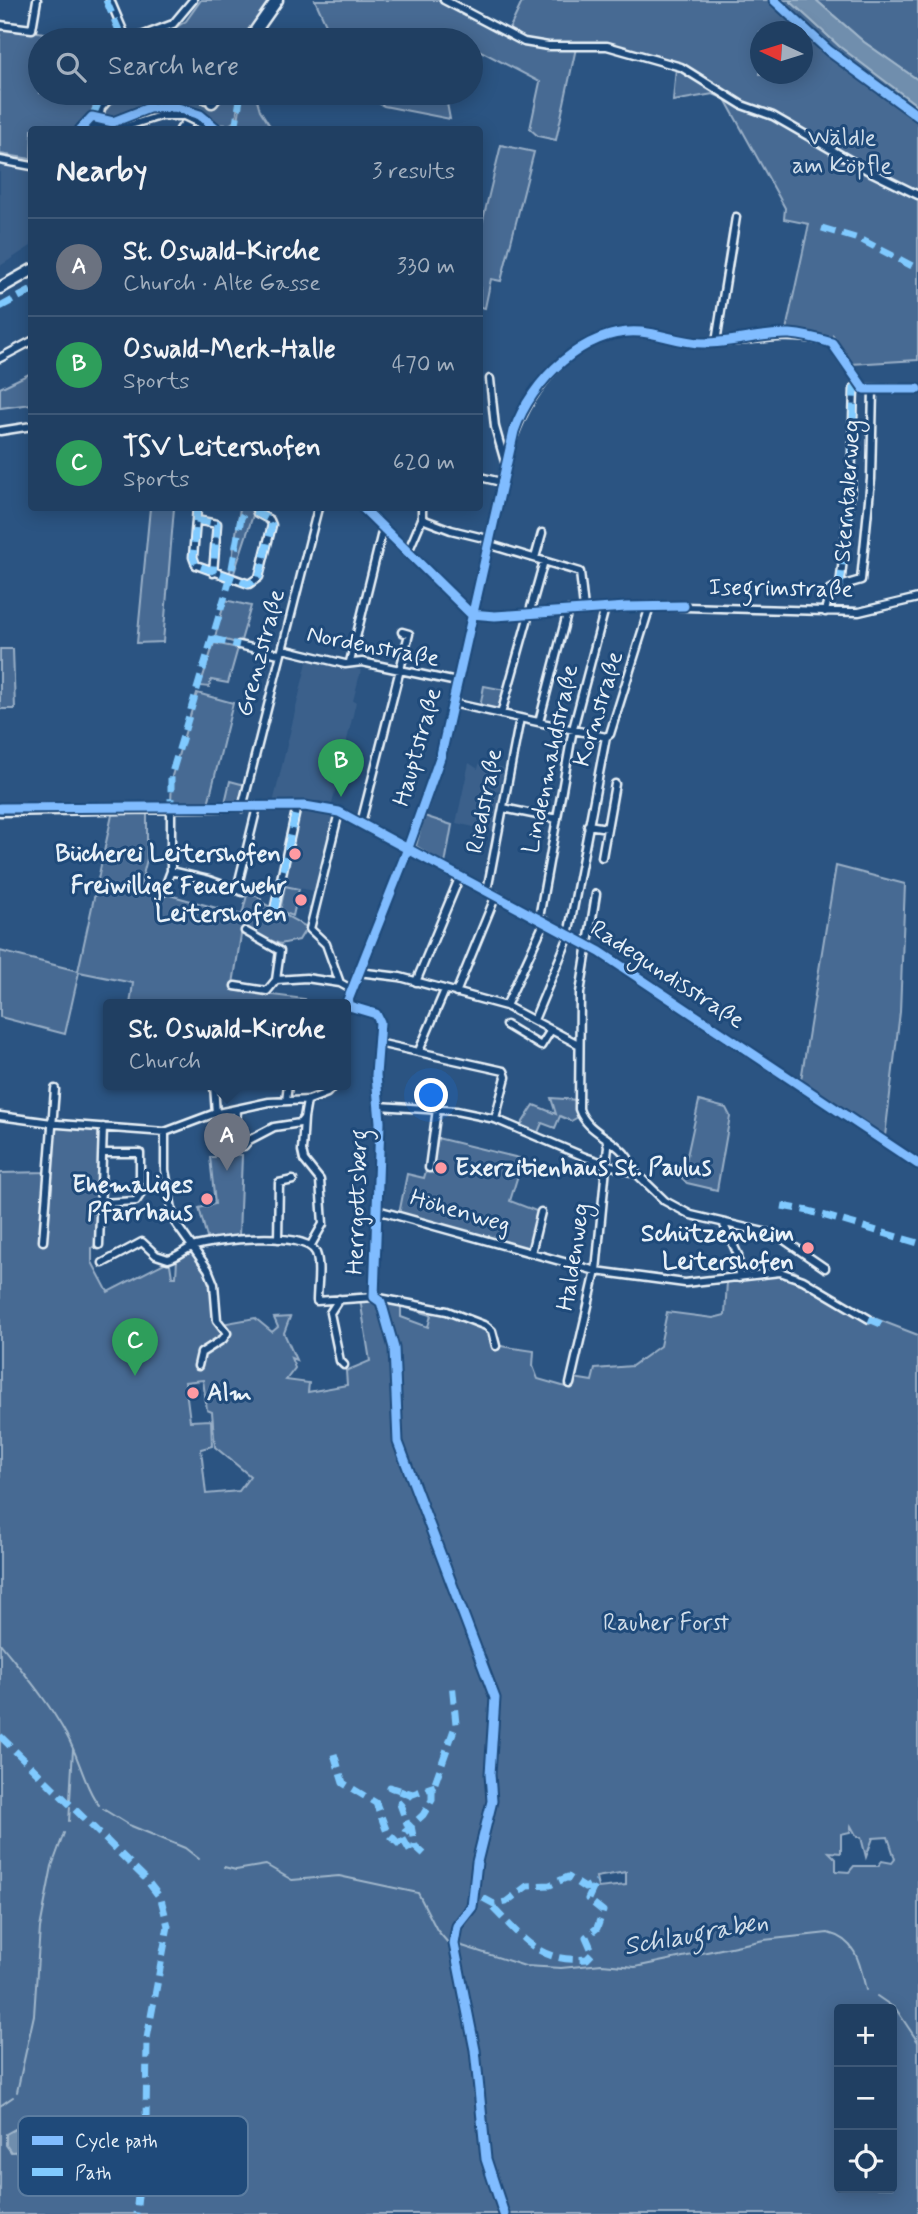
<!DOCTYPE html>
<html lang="en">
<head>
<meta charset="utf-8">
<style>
  :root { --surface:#203f62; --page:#284668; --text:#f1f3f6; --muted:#a2afbe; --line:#3d5877; --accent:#8abfa5 }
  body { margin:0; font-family:Mynerve,sans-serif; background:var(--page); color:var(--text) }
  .controls { position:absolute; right:21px; bottom:21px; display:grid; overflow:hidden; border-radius:7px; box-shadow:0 4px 18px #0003 }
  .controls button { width:63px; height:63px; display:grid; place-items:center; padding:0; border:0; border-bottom:2px solid var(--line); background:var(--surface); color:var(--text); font:35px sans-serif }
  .compass { position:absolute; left:750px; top:21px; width:63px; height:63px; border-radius:50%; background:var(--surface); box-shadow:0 4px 18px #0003; rotate:274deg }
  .you { position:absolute; left:432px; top:1096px; width:24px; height:24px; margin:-18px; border:5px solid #fff; border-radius:50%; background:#1a73e8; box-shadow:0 0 0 10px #1a73e833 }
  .badge { display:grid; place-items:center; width:46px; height:46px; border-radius:50%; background:var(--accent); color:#fff; font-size:23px; font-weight:700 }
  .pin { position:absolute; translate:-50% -58px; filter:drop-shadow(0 2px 4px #0008) }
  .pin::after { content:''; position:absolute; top:37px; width:24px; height:21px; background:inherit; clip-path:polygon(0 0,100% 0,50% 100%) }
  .popup { position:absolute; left:103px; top:999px; width:248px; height:91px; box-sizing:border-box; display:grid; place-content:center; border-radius:7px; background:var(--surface); filter:drop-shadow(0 2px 5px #0005); font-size:23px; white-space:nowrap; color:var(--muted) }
  .popup b { font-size:26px; color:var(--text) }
  .popup::after { content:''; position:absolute; left:50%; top:100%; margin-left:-14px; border:14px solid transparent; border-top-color:var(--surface) }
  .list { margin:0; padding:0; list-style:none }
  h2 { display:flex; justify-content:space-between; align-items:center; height:91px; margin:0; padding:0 28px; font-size:30px }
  h2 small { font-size:23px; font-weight:400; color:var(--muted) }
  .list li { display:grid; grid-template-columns:46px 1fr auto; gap:21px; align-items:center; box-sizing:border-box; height:98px; padding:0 28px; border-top:2px solid var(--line) }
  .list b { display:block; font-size:26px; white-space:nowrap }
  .list p { margin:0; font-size:23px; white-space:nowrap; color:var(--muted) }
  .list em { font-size:23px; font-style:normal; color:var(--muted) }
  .icon { flex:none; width:38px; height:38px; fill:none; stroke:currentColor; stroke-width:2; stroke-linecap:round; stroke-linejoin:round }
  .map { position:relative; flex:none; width:918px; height:2214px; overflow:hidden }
  .search { position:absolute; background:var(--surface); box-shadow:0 4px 18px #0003; left:28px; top:28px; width:455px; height:77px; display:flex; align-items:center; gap:18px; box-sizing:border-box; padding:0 24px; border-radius:38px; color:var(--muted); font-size:26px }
  .panel { position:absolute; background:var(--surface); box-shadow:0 4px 18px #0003; left:28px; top:126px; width:455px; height:385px; border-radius:7px }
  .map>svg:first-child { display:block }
  .built { fill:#3a608b }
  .green { fill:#476b93; stroke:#98aec6; stroke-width:2; fill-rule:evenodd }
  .water { fill:#708ead; stroke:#a0b6cb; stroke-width:2 }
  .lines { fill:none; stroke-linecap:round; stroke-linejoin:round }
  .stream { stroke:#a0b6cb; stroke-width:2 }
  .highway-tunnel { stroke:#476c94; stroke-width:10; stroke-dasharray:10 5; stroke-linecap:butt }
  .minor-casing { stroke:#e8f1f8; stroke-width:11 }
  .highway-casing { stroke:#e8f1f8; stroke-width:15 }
  .minor { stroke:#1f4a7a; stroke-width:6 }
  .highway { stroke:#1f4a7a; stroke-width:10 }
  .minor-bridge-casing { stroke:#e8f1f8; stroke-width:11; stroke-linecap:butt }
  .minor-bridge { stroke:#1f4a7a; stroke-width:6 }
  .quiet { stroke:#80caff; stroke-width:7; stroke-dasharray:14 7; stroke-linecap:butt }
  .cycleway-casing { stroke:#1f4a7a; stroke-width:13 }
  .cycleway { stroke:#80bcff; stroke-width:9 }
  .poi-dot { fill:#ff9aa2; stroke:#1f4a7a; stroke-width:2.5 }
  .labels { text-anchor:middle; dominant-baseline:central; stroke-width:6; stroke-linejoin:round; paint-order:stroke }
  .park-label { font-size:24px; fill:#d0dde9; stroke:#1f4a7a }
  .street-label { font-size:24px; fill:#e8f1f8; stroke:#1f4a7a }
  .poi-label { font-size:24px; font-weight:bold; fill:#e8f1f8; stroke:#1f4a7a; text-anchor:end }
  .water-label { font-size:26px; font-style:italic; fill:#d0dde9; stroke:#1f4a7a }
  .key { fill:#1f4a7a; stroke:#5b7ca0; stroke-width:2 }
  .key-label { font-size:19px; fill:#e8f1f8 }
</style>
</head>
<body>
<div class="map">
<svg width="918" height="2214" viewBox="0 0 918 2214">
  <rect width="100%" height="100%" fill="#2b5482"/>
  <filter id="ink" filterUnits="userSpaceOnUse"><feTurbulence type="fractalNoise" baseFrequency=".0143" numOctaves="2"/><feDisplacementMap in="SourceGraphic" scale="14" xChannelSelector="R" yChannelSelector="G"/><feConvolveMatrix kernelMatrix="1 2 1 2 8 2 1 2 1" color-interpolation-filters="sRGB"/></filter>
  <g filter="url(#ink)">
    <path class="built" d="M0,166L32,171L31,246L0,266Z
      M308,658L361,670L353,701L356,702L332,804L320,801L273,803Z
      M480,761L504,768L499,792L486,789L485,792L499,794L496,832L456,823L469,763L478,769Z
      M298,812L333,815L315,891L281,885Z"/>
    <path class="green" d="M201,0H272L243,40H156L186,21Z
      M315,0H439L506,36L523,0H789L839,46L918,106V360L851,364L833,336L832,340L786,330L809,224L784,219L785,208L725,99L713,94L673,101L676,67L606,48H576L556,140L538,136L530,129L540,82L471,46V40L453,37L451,40H333ZM760,32H802V74H760Z
      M816,0H918V80L864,42Z
      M0,27L97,40H40V93H100L89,117L79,129L32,130L31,159L0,154Z
      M120,93H149L164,106L147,107L110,121L103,117V113Z
      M154,93H203L217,104L226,93H239L236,120L229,125L216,124L196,110L166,102Z
      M242,93H255L260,110L272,129H237Z
      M360,93H445L450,119L384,106Z
      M501,145L534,152L501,281L491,279L485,308L480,307V232Z
      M31,373V404L0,408V388Z
      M150,508H174L163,642L137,643Z
      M240,508H250L253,515L232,579L229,578Z
      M225,600L251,606L240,644L215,637Z
      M214,643L238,648L228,683L211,680L209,687L200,686Z
      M0,649H13L15,709H0Z
      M484,686L505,690L498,710L480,707Z
      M197,693L233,703L208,804L171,805L172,776Z
      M230,781L245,785L239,802L225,803Z
      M147,814V859L140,887L242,915L248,891L261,899V902L307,927L299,940L280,944L242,929L232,990L305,999L304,1005H130L133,983L79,972L65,1034L0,1017V951L78,971L112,815Z
      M424,816L452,825L445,864L416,846Z
      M836,866L905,884L900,1012L885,1136L801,1080Z
      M285,886L299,889L293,916L280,911Z
      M551,1098L578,1100L580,1116L571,1121L560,1116L555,1128L542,1123L537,1135L519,1128L534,1105L556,1114Z
      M699,1101L726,1108L730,1116L717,1190L687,1183L682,1179Z
      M51,1121L103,1127L99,1242L92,1248V1262L108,1292L172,1259L170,1264L172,1277H176L177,1259L174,1257L192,1247L214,1284L215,1312L222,1324L255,1318L272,1332L278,1327L274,1318L290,1317L284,1333L296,1360L291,1358L295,1368L286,1380L309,1383L308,1392L347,1385L346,1371L370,1361L360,1299L446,1312L485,1327L494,1345L534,1351L533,1366L538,1379L566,1387L574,1378L592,1381L595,1369L632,1366L660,1346L667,1312L713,1318L725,1315L727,1281L782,1263L861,1313L918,1335V2214H0V1173L47,1172ZM401,1306L431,1315L428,1327L401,1317ZM203,1380L207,1410L212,1412L215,1447L250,1476L239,1491L206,1494L201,1449L212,1446L211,1420L190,1421L185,1382ZM851,1826L857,1837H861L866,1857L873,1838L888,1837L895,1859L892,1863L882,1861L878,1866H854L849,1872L836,1871V1859L829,1852L841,1853V1834L850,1832ZM626,1872V1885L598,1888L596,1877ZM839,2009H892V2188H839Z
      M433,1137L523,1159L510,1201L539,1212L528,1251L399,1214L407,1174L424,1178L426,1171L433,1173L437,1168L431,1162Z
      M215,1152L242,1155L239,1236L208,1241L199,1208L215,1204L210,1157H215Z"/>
    <path class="water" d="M789,0H816L864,42L918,80V106L839,46Z
      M15,2129L41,2134L48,2144L27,2151L11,2152L6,2145V2134Z"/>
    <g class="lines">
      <path class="stream" d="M0,1643C24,1673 49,1702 67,1736C78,1755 86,1790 99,1805
        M70,1800L73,1749
        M103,1809L129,1825L185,1848L199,1859
        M69,1821L70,1807
        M224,1867L236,1870L266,1865L292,1880L339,1876L418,1893L437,1930L449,1944
        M456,1944L525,1966L561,1968L602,1964L635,1967L764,1940L828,1933C857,1940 860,1964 866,1990
        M877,1996L896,2009L918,2042
        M17,2092L34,2015L40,1928L52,1866L64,1833
        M0,2106L13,2097"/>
      <path class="highway-tunnel" d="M189,121L206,98
        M195,125L212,102"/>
      <g class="minor-casing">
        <path id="minor" d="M110,0L127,40
          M444,0L524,42L548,46H607L681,67L742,105L773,116L867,170L918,195
          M0,25L32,29L37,0
          M131,40L173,24L193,0
          M98,124L101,108L114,93
          M98,124L107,130
          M88,130L98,124
          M115,130L160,116H184
          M0,160L32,166
          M716,342L736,217
          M0,358L32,341
          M490,379L495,427L505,462
          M0,431L32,426
          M480,477L501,482
          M197,508L193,557L196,565L249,584L259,577L272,525L270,520L257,513L256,508
          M363,508L471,614L495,616L650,606L859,612L918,598
          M422,519L451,530L488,539
          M196,520L217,524L213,573
          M487,544L580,572L584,609
          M408,552L422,519V508
          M535,558L542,533
          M840,586L851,486L854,388L918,389
          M825,612L830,589L861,580L871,479L873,389
          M239,645L279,654
          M283,649L345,664L362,662L457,682
          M350,662L383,528
          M452,703L606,737
          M501,714L544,561
          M539,722L568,610
          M242,808L318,508
          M503,808L557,819
          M0,812L305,806L339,812L600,952L918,1164
          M339,812L310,929L326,944L340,983L351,989
          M361,823L409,634L402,632
          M588,825L607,828
          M602,857L615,784
          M171,871L209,880L243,892
          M237,889L257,807
          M487,891L520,718
          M163,892L171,871V808
          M596,894L580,993L579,1109C587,1133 615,1138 628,1158
          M274,911L297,806
          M539,918L573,729L605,608
          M245,931L280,951L276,980
          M358,972L400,977L506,1006L578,1044
          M416,982L460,876
          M235,986L267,991L276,980L306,978L340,983
          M456,993L496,895
          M346,1005L404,859L441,755L509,451C524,397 568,334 630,332C656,331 679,344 704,343C746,343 778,331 820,340
          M346,1005L376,1014L380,1022L376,1075L380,1122L374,1297
          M506,1006L545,921
          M534,1020L567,941L606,737L610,734L650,606
          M506,1025L541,1046L551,1030
          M378,1043L504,1071L506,1077L495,1119
          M419,1051L445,990
          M214,1085L216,1114
          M286,1101L288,1085
          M379,1106L456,1111L495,1119L585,1157L637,1174L665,1201L691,1215L777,1235L825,1268
          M237,1109L235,1146H244L249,1140L274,1127L300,1123L304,1118L307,1101
          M0,1116L59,1124L165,1132L213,1114L269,1102L309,1100L327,1093L334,1085
          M304,1118L302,1151L304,1160L320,1180L323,1224L311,1245
          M165,1132V1170L174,1221L208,1269L214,1284L217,1320L227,1333L223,1339L201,1353L198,1366
          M429,1168L437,1109
          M101,1203L136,1201L140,1195V1153H102
          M377,1210L596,1271L685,1283L780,1272L803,1280L869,1319
          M724,1225L738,1255L739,1278
          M278,1239L279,1183L293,1180
          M43,1241L55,1089
          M99,1245L103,1127
          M531,1253L541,1212
          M103,1263L142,1242L156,1255L168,1259C178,1257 184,1250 192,1247C214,1240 306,1229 316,1253C321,1266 317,1287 317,1301L374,1297L447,1311L486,1326L492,1331L496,1346
          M339,1299L330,1313L340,1361L344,1365
          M570,1384L596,1271L608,1146L606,1138"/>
      </g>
      <g class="highway-casing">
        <path id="highway" d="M249,40L277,0
          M206,98L210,93
          M212,102L219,93
          M182,130L189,121
          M0,288L32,270"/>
      </g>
      <use href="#minor" class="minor"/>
      <use href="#highway" class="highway"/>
      <g class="minor-bridge-casing">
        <path id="minor-bridge" d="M184,116L203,125"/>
      </g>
      <use href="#minor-bridge" class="minor-bridge"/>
      <path class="quiet" d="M106,0L123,40
        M151,93L169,106
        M92,117L103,93
        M235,130L241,93
        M822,228L862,240L918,269
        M0,307L32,290
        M197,508L193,557L196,565L249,584L259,577L272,525L270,520L257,513L256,508
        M196,520L217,524L213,573
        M840,586L851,486L854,388L865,389
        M212,639L239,645
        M168,805L171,808V776L230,579L241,518L247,508
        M274,911L297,806
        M782,1206L809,1211L918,1243
        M869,1319L881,1324
        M0,1736L145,1878L161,1899L168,1926L147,2038L146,2125L136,2214
        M334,1754L343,1783L376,1803L387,1832L405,1850
        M410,1851L403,1839L405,1832L409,1829L400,1804L410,1795L390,1787L413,1794L435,1786
        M424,1854L415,1846L411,1826L423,1815L432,1800V1791L456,1724L452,1682
        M483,1898L494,1904L506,1902L527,1886L550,1885L568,1877L585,1888L596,1882
        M493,1908C524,1939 539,1963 587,1959L593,1953L586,1937L597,1928L603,1911L588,1899L596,1882"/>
      <g class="cycleway-casing">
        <path id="cycleway" d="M774,0L829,51L918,116
          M80,130L92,117L113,122L149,108L175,107L200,115L218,130
          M363,508L471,614L495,616L626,607L684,606
          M0,808L305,806L339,812L600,952L918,1164
          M346,1005L376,1014L380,1022L376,1075L380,1122L374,1297L381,1302L394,1348L398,1442L495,1698L490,1774L492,1801L477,1862L472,1907L457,1926L454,1944L475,2050L486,2159L504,2214
          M346,1005L404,859L441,755L514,431C531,381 585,327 641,332C663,334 683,344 705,343C733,343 762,333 790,334C804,335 819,339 832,343L864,389H918"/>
      </g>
      <use href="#cycleway" class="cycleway"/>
    </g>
  </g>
  <g class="poi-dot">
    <circle cx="295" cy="854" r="7"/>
    <circle cx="301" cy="900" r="7"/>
    <circle cx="441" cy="1168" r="7"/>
    <circle cx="207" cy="1199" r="7"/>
    <circle cx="808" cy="1248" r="7"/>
    <circle cx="193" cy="1393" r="7"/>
  </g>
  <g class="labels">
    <g class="park-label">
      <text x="842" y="138">Wäldle<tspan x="842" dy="28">am Köpfle</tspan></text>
      <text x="666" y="1623">Rauher Forst</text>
    </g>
    <g class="street-label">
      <text transform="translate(848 491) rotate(-86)">Sterntalerweg</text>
      <text transform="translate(781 589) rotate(1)">Isegrimstraße</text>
      <text transform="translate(373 647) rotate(11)">Nordenstraße</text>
      <text transform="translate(261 653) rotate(-75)">Grenzstraße</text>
      <text transform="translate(599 709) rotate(-73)">Kornstraße</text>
      <text transform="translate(418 747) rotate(-74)">Hauptstraße</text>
      <text transform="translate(551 759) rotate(-78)">Lindenmahdstraße</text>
      <text transform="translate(485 801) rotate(-79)">Riedstraße</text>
      <text transform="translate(667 975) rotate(33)">Radegundisstraße</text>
      <text transform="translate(358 1202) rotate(-88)">Herrgottsberg</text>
      <text transform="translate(460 1212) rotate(16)">Höhenweg</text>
      <text transform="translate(574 1257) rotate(-81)">Haldenweg</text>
    </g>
    <g class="poi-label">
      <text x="281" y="854">Bücherei Leitershofen</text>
      <text x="287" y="886">Freiwillige Feuerwehr<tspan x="287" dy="28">Leitershofen</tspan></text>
      <text x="455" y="1168" text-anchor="start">Exerzitienhaus St. Paulus</text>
      <text x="193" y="1185">Ehemaliges<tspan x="193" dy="28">Pfarrhaus</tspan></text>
      <text x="794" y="1234">Schützenheim<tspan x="794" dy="28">Leitershofen</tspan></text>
      <text x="207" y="1393" text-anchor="start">Alm</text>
    </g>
    <g class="water-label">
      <text transform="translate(696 1935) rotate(-10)">Schlaugraben</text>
    </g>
  </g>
  <rect x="18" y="2116" width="230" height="80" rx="10" class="key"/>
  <rect x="32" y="2136" width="31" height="9" fill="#80bcff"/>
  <rect x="32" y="2168" width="31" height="8" fill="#80caff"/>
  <g class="key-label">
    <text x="75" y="2147">Cycle path</text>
    <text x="75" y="2179">Path</text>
  </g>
</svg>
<div class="controls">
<button>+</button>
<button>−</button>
<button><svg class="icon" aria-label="locate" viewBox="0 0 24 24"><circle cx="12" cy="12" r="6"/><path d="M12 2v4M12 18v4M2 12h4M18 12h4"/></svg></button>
</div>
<svg class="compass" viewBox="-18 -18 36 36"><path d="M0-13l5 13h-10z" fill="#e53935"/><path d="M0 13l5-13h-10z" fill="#a2afbe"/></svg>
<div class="you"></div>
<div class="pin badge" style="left:227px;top:1171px;background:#6b7280">A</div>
<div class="popup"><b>St. Oswald-Kirche</b>Church</div>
<div class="pin badge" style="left:341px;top:797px;background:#2e9e5b">B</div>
<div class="pin badge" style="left:135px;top:1376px;background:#2e9e5b">C</div>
<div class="search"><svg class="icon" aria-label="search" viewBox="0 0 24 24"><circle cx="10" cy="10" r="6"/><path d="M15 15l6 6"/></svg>Search here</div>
<section class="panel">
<h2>Nearby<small>3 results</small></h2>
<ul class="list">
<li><span class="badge" style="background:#6b7280">A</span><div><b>St. Oswald-Kirche</b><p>Church · Alte Gasse</p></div><em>330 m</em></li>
<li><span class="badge" style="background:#2e9e5b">B</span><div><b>Oswald-Merk-Halle</b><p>Sports</p></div><em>470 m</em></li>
<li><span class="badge" style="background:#2e9e5b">C</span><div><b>TSV Leitershofen</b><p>Sports</p></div><em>620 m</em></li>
</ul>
</section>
</div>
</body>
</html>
